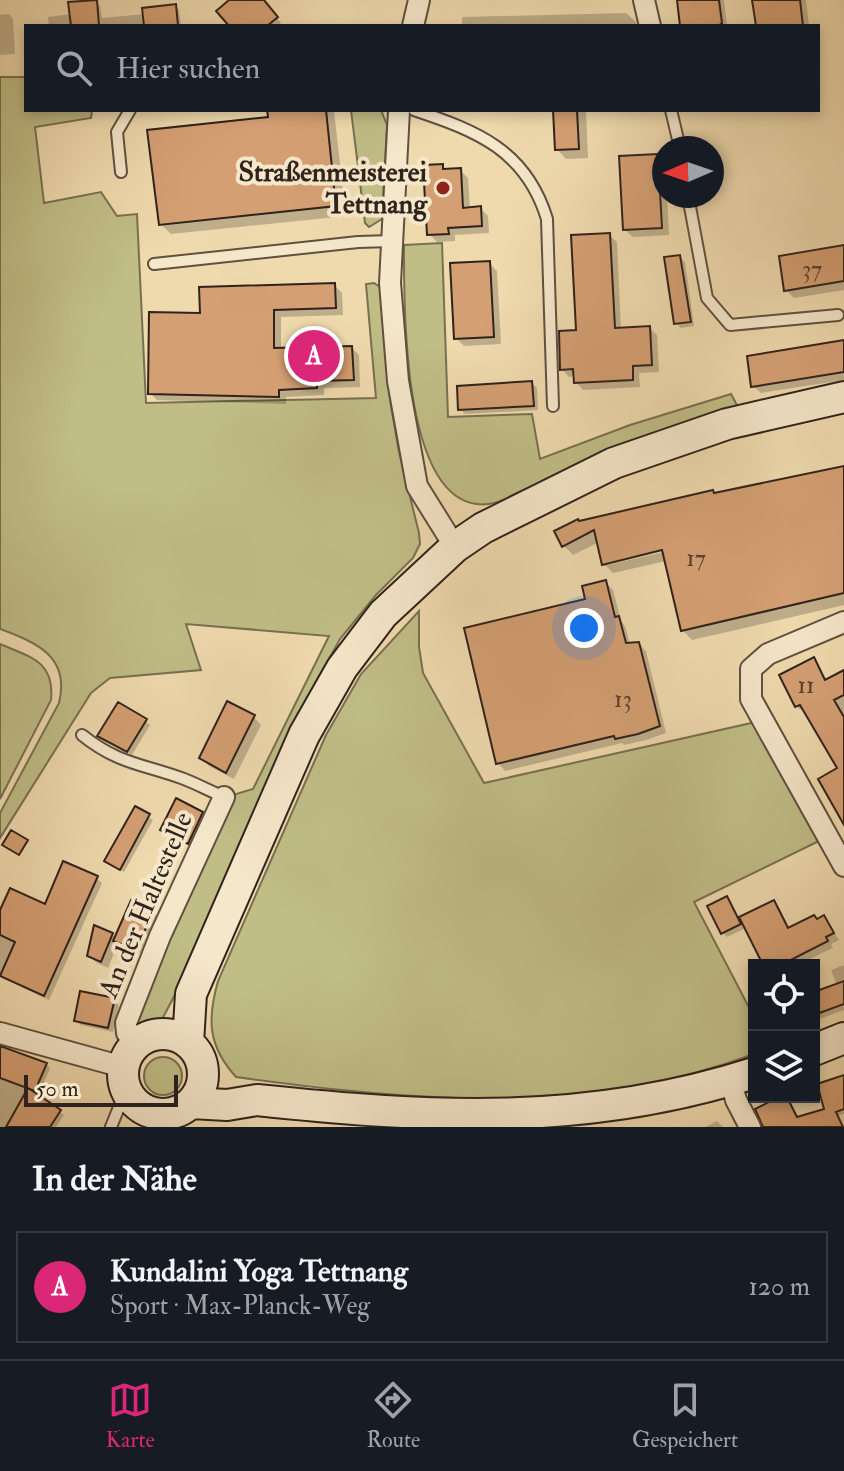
<!DOCTYPE html>
<html lang="de">
<head>
<meta charset="utf-8">
<style>
  :root { --surface:#171b24; --page:#242831; --text:#f1f3f6; --muted:#9ea1a6; --line:#363941; --accent:#db2777 }
  body { margin:0; font-family:"IM FELL Double Pica",serif; background:var(--page); color:var(--text) }
  .controls { position:absolute; right:24px; bottom:24px; display:grid; overflow:hidden; border-radius:0px; box-shadow:0 4px 12px #0003 }
  .controls button { width:72px; height:72px; display:grid; place-items:center; padding:0; border:0; border-bottom:2px solid var(--line); background:var(--surface); color:var(--text); font:40px sans-serif }
  .compass { position:absolute; left:652px; top:136px; width:72px; height:72px; border-radius:50%; background:var(--surface); box-shadow:0 4px 12px #0003; rotate:268deg }
  .scale { position:absolute; left:24px; bottom:20px; width:154px; box-sizing:border-box; padding-left:8px; border:4px solid #30221c; border-top:0; font-size:22px; line-height:28px; white-space:nowrap; color:#30221c; -webkit-text-stroke:6px #f5e7ca; paint-order:stroke }
  .you { position:absolute; left:584px; top:628px; width:28px; height:28px; margin:-20px; border:6px solid #fff; border-radius:50%; background:#1a73e8; box-shadow:0 0 0 12px #1a73e833 }
  .badge { display:grid; place-items:center; width:52px; height:52px; border-radius:50%; background:var(--accent); color:#fff; font-size:26px; font-weight:700 }
  .pin { position:absolute; translate:-50% -50%; border:4px solid #fff; box-shadow:0 2px 8px #0006 }
  .list { margin:0; padding:0; list-style:none }
  h2 { display:flex; justify-content:space-between; align-items:center; height:104px; margin:0; padding:0 32px; font-size:34px }
  h2 small { font-size:26px; font-weight:400; color:var(--muted) }
  .list li { display:grid; grid-template-columns:52px 1fr auto; gap:24px; align-items:center; box-sizing:border-box; height:112px; margin:0 16px 16px; padding:0 16px; border:2px solid var(--line); border-radius:0px }
  .list b { display:block; font-size:30px; white-space:nowrap }
  .list p { margin:0; font-size:26px; white-space:nowrap; color:var(--muted) }
  .list em { font-size:26px; font-style:normal; color:var(--muted) }
  .icon { flex:none; width:44px; height:44px; fill:none; stroke:currentColor; stroke-width:2; stroke-linecap:round; stroke-linejoin:round }
  .map { position:relative; flex:none; width:844px; height:1127px; overflow:hidden }
  .search { position:absolute; background:var(--surface); box-shadow:0 4px 12px #0003; left:24px; right:24px; top:24px; height:88px; display:flex; align-items:center; gap:20px; box-sizing:border-box; padding:0 28px; border-radius:0px; color:var(--muted); font-size:30px }
  .sheet { height:232px; background:var(--surface) }
  nav { display:flex; justify-content:space-around; align-items:center; box-sizing:border-box; height:112px; border-top:2px solid var(--line); background:var(--surface); font-size:22px; color:var(--muted) }
  nav a { display:grid; justify-items:center; gap:4px }
  nav .on { color:var(--accent) }
  .map>svg:first-child { display:block }
  .green { fill:#c0bd86; stroke:#787051; stroke-width:2 }
  .shadow { fill:#0003; fill-rule:evenodd }
  .building { fill:#d49f73; stroke:#30221c; stroke-width:2 }
  .lines { fill:none; stroke-linecap:round; stroke-linejoin:round }
  .lane-casing { stroke:#605040; stroke-width:14 }
  .street-casing { stroke:#605040; stroke-width:24 }
  .secondary-casing { stroke:#30221c; stroke-width:34 }
  .lane { stroke:#f5e7ca; stroke-width:10 }
  .street { stroke:#f5e7ca; stroke-width:20 }
  .secondary { stroke:#f5e7ca; stroke-width:30 }
  .poi-dot { fill:#8f2418; stroke:#f5e7ca; stroke-width:3 }
  .labels { text-anchor:middle; dominant-baseline:central; stroke-width:8; stroke-linejoin:round; paint-order:stroke }
  .number-label { font-size:24px; fill:#594132 }
  .poi-label { font-size:28px; font-weight:bold; fill:#30221c; stroke:#f5e7ca; text-anchor:end }
  .street-label { font-size:28px; fill:#30221c; stroke:#f5e7ca }
</style>
</head>
<body>
<div class="map">
<svg width="844" height="1127" viewBox="0 0 844 1127">
  <rect width="100%" height="100%" fill="#efdaae"/>
  <filter id="stains"><feTurbulence type="fractalNoise" baseFrequency=".0025" numOctaves="4"/><feColorMatrix values="0 0 0 0 .2 0 0 0 0 .09 0 0 0 0 .02 0 0 0 .5 -.17"/></filter>
  <radialGradient id="worn" r=".72"><stop offset=".6" stop-color="#630" stop-opacity="0"/><stop offset="1" stop-color="#630" stop-opacity=".3"/></radialGradient>
  <path class="green" d="M0,77H26V110H92L91,118L35,127L44,203L101,192L117,216L137,214L146,403L376,398L366,284L374,283L380,287L390,400L399,452L419,533L420,544L413,558L375,596L340,639L307,698L179,987L157,1029L136,1035L129,1024L226,797L253,789L329,636L186,624L201,670L110,678L91,693L0,838V813L59,703C70,657 38,643 0,629Z
    M351,110H381L387,125L382,219L369,227L365,223Z
    M442,243L448,417L532,414L540,459L630,425L731,394L740,411C688,428 635,444 584,464C562,473 540,483 517,493C509,497 498,503 489,504C400,515 404,300 404,245Z
    M419,611V647L423,673L484,783L756,722L821,840L694,902L754,1017V1054C585,1117 412,1101 236,1077C208,1046 207,1020 218,981L326,735L361,674Z
    M0,644C30,657 55,661 51,700L0,799Z
    M144 1076a19 19 0 1 1 38 0a19 19 0 1 1-38 0Z"/>
  <path class="shadow" d="M245,0H262L281,23L278,26H232Z
    M679,0H724L727,26H682Z
    M754,0H806L809,26H758Z
    M96,2L100,6L102,18L145,14L175,6L179,10L181,26H49L48,17L71,14Z
    M626,13L636,22V26H462V17Z
    M9,14L13,19L15,54L0,55V15Z
    M269,110L334,111L346,216L171,234L161,224L270,119Z
    M555,110H586L588,158L566,159L557,149Z
    M657,156L664,163V196H667L669,235L633,237L625,230Z
    M442,166L447,171L460,170L468,178L470,209L480,208L488,216L489,233L455,235V241L437,242L429,234Z
    M609,235L617,242L621,329L649,328L657,335L659,372L639,373L640,387L583,390L576,382L575,376L569,377L562,369L578,332Z
    M844,247V290L794,298L786,290Z
    M680,257L685,262L694,326L681,328L676,323Z
    M489,263L497,271L501,344L464,346L456,338Z
    M334,285L342,293L343,315L281,317V350L352,348L359,355L360,387L324,388V395L286,397V404L157,400L150,393L202,315Z
    M844,342V380L761,393L753,386Z
    M532,383L537,388L538,410L465,414L460,409Z
    M844,467V605L692,640L682,630L666,561L613,573L604,564L599,542L573,555L563,545L580,523ZM671,546L672,550L608,565V561Z
    M605,582L613,590L621,621L625,626L630,644H639L646,651L666,733L646,740L624,745L622,743L505,771L498,763L587,601Z
    M814,660L826,681L844,673V809L840,769L804,708L800,710L797,706Z
    M254,717L261,725L234,779L209,766L201,758Z
    M145,721L150,725L132,755L100,735Z
    M135,809L153,820L124,872L106,861Z
    M202,814L206,818L193,847L163,830Z
    M96,878L102,883L49,1000L0,977V914L46,907Z
    M726,898L740,919L773,902L780,909L790,929L824,918L839,940L831,944L833,948L797,965H765L746,928L727,937L723,933Z
    M153,911L157,916L140,953L118,943L108,968L97,963L89,956L112,934L116,939Z
    M844,965V1010L814,1021V994L837,986L831,970Z
    M114,1000L119,1005L113,1032L81,1025L76,1021Z
    M0,1047L46,1064L50,1068L38,1097L64,1115L56,1127H0Z
    M836,1076L844,1078V1114L838,1116L844,1127H809L827,1111Z
    M717,1121L723,1127H705Z"/>
  <path class="building" d="M97,0L99,26H71L68,2Z
    M229,0H264L278,17L267,26H229L216,11Z
    M677,0H719L722,23L718,26H680Z
    M752,0H800L803,26H756Z
    M176,4L178,26H144L142,8Z
    M267,110H326L336,206L159,225L147,130L268,117Z
    M553,110H577L579,149L555,150Z
    M658,154L662,228L623,230L619,156Z
    M443,164V169L461,168L463,208L481,206L482,226L448,228L449,234L427,235L423,165Z
    M610,233L615,328L650,326L652,365L633,366V380L574,383L573,369L560,370L559,331L576,330L571,235Z
    M844,245V281L784,291L779,256Z
    M680,255L691,322L674,324L664,257Z
    M490,261L494,337L454,339L450,263Z
    M335,283L336,308L274,310V348L352,346L354,380L317,381V388L279,390V397L148,394L149,312L200,313L199,287Z
    M844,340V372L751,387L747,356Z
    M532,381L534,406L458,410L457,386Z
    M844,466V593L681,631L662,550L602,565L594,530L562,547L554,531L578,519L579,521L713,490L714,493Z
    M606,580L615,617L619,616L626,643L639,642L660,726L638,734L615,739L614,736L496,764L464,628L585,599L582,586Z
    M814,657L825,680L844,670V695L834,700L844,717V825L818,779L837,768L800,705L795,707L779,675Z
    M227,701L255,715L226,773L199,758Z
    M118,702L147,719L127,752L97,736Z
    M176,798L203,812L188,844L160,830Z
    M135,806L150,814L120,870L104,861Z
    M11,830L28,840L19,855L2,845Z
    M63,861L98,876L44,996L0,976L15,942L0,935V910L10,888L45,904Z
    M727,896L741,924L721,934L707,906Z
    M131,900L154,910L136,950L113,941Z
    M774,900L788,928L814,915L817,919L824,915L834,933L826,937L828,941L781,965H763L739,917Z
    M94,925L113,933L101,962L87,956Z
    M844,981V1004L814,1015V992Z
    M80,991L115,998L108,1028L74,1021Z
    M0,1046L47,1063L35,1091L0,1078Z
    M844,1075V1109L836,1112L843,1127H763L755,1109L779,1097H787L797,1117L824,1109L817,1084Z
    M28,1088L61,1110L50,1127H6Z"/>
  <g class="lines">
    <g class="lane-casing">
      <path id="lane" d="M414,110C477,131 526,150 547,219L553,406
        M671,110L680,148
        M121,172L117,132L130,110
        M688,196L707,298L730,325L838,315
        M154,264L358,242L391,241
        M82,735C118,764 143,764 184,779C197,784 210,791 224,797
        M111,1127L126,1090"/>
    </g>
    <g class="street-casing">
      <path id="street" d="M644,0L650,26
        M413,26L419,0
        M399,110L390,283L398,381L417,486L455,547
        M844,622L768,654L751,669V699L844,866
        M0,1033L123,1067
        M135,1045L127,1033L126,1023L160,936L224,797
        M731,1081L736,1100L750,1127"/>
    </g>
    <g class="secondary-casing">
      <path id="secondary" d="M123 1074a40 40 0 1 1 80 0a40 40 0 1 1-80 0Z
        M188,1043L191,994L304,735L342,668L383,614L455,547L483,528L614,463L727,424L844,397
        M814,1050L844,1038
        M191,1103L227,1105L257,1100C430,1118 586,1127 754,1073"/>
    </g>
    <use href="#lane" class="lane"/>
    <use href="#street" class="street"/>
    <use href="#secondary" class="secondary"/>
  </g>
  <circle class="poi-dot" cx="443" cy="188" r="8"/>
  <g class="labels">
    <g class="number-label">
      <text x="812" y="269">37</text>
      <text x="696" y="558">17</text>
      <text x="806" y="685">11</text>
      <text x="623" y="699">13</text>
    </g>
    <g class="poi-label">
      <text x="427" y="172">Straßenmeisterei<tspan x="427" dy="32">Tettnang</tspan></text>
    </g>
    <g class="street-label">
      <text transform="translate(146 905) rotate(-67)">An der Haltestelle</text>
    </g>
  </g>
  <rect width="100%" height="100%" filter="url(#stains)"/>
  <rect width="100%" height="100%" fill="url(#worn)"/>
</svg>
<div class="controls">
<button><svg class="icon" aria-label="locate" viewBox="0 0 24 24"><circle cx="12" cy="12" r="6"/><path d="M12 2v4M12 18v4M2 12h4M18 12h4"/></svg></button>
<button><svg class="icon" aria-label="layers" viewBox="0 0 24 24"><path d="M12 4l9 5-9 5-9-5zM3 14l9 5 9-5"/></svg></button>
</div>
<svg class="compass" viewBox="-18 -18 36 36"><path d="M0-13l5 13h-10z" fill="#e53935"/><path d="M0 13l5-13h-10z" fill="#9ea1a6"/></svg>
<div class="scale">50 m</div>
<div class="you"></div>
<div class="pin badge" style="left:314px;top:356px">A</div>
<div class="search"><svg class="icon" aria-label="search" viewBox="0 0 24 24"><circle cx="10" cy="10" r="6"/><path d="M15 15l6 6"/></svg>Hier suchen</div>
</div>
<section class="sheet">
<h2>In der Nähe<small></small></h2>
<ul class="list">
<li><span class="badge">A</span><div><b>Kundalini Yoga Tettnang</b><p>Sport · Max-Planck-Weg</p></div><em>120 m</em></li>
</ul>
</section>
<nav>
<a class="on"><svg class="icon" aria-label="map" viewBox="0 0 24 24"><path d="M3 6l6-2 6 2 6-2v14l-6 2-6-2-6 2zM9 4v14M15 6v14"/></svg>Karte</a>
<a><svg class="icon" aria-label="directions" viewBox="0 0 24 24"><path d="M12 3l9 9-9 9-9-9zM9 14v-3h6M13 9l2 2-2 2"/></svg>Route</a>
<a><svg class="icon" aria-label="saved" viewBox="0 0 24 24"><path d="M7 4h10v16l-5-4-5 4z"/></svg>Gespeichert</a>
</nav>
</body>
</html>
